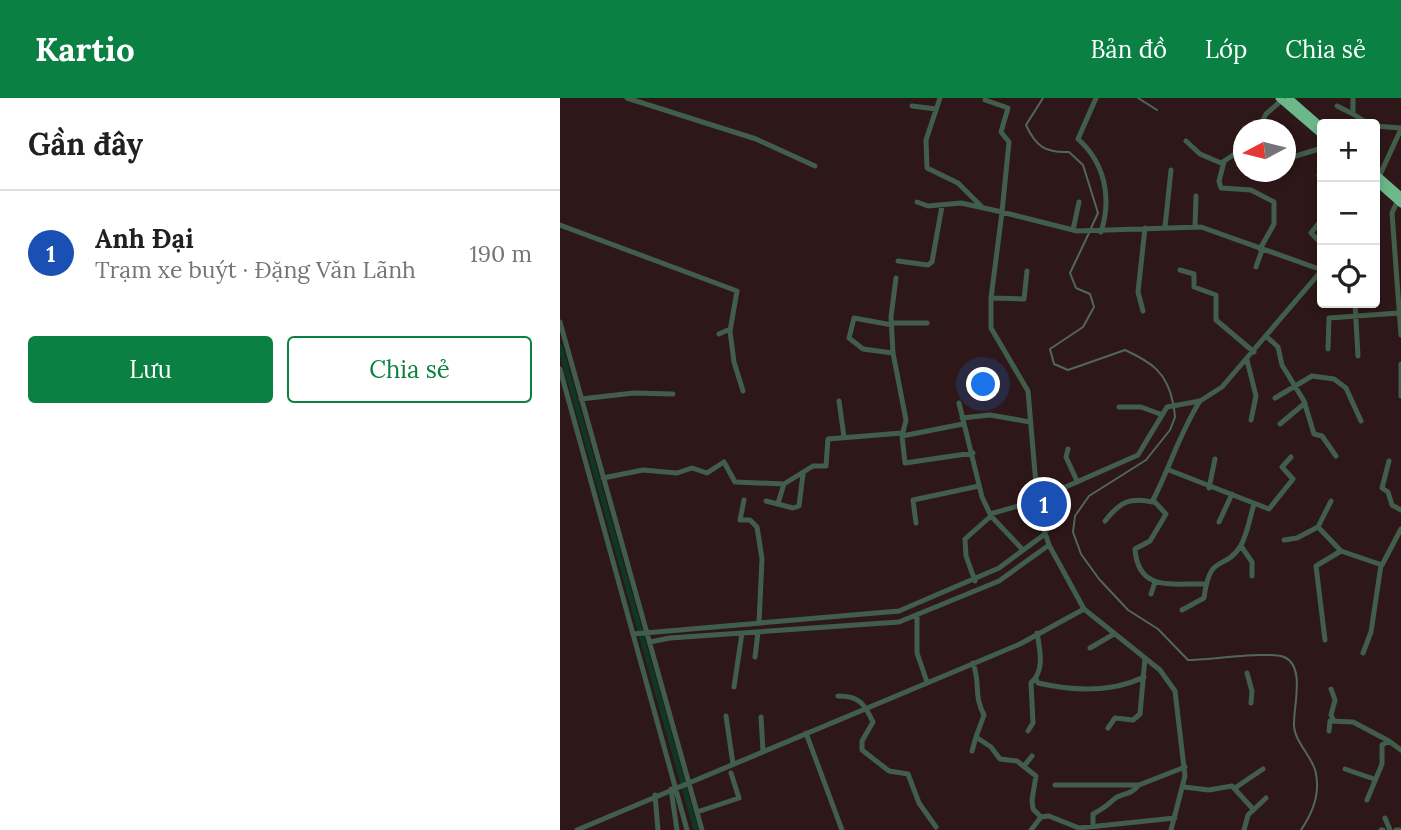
<!DOCTYPE html>
<html lang="vi">
<head>
<meta charset="utf-8">
<style>
  :root { --surface:#fff; --page:#f2f2f2; --text:#202124; --muted:#757577; --line:#e0e0e0; --accent:#0b8043 }
  body { margin:0; font-family:Lora,serif; background:var(--page); color:var(--text) }
  .controls { position:absolute; right:21px; top:21px; display:grid; overflow:hidden; border-radius:7px; box-shadow:0 4px 10px #0003 }
  .controls button { width:63px; height:63px; display:grid; place-items:center; padding:0; border:0; border-bottom:2px solid var(--line); background:var(--surface); color:var(--text); font:35px sans-serif }
  .compass { position:absolute; left:673px; top:21px; width:63px; height:63px; border-radius:50%; background:var(--surface); box-shadow:0 4px 10px #0003; rotate:263deg }
  .you { position:absolute; left:424px; top:287px; width:24px; height:24px; margin:-18px; border:5px solid #fff; border-radius:50%; background:#1a73e8; box-shadow:0 0 0 10px #1a73e833 }
  .badge { display:grid; place-items:center; width:46px; height:46px; border-radius:50%; background:var(--accent); color:#fff; font-size:23px; font-weight:700 }
  .pin { position:absolute; translate:-50% -50%; border:4px solid #fff; box-shadow:0 2px 7px #0006 }
  .list { margin:0; padding:0; list-style:none }
  h2 { display:flex; justify-content:space-between; align-items:center; height:91px; margin:0; padding:0 28px; font-size:30px }
  h2 small { font-size:23px; font-weight:400; color:var(--muted) }
  .list li { display:grid; grid-template-columns:46px 1fr auto; gap:21px; align-items:center; box-sizing:border-box; height:126px; padding:0 28px; border-top:2px solid var(--line) }
  .list b { display:block; font-size:26px; white-space:nowrap }
  .list p { margin:0; font-size:23px; white-space:nowrap; color:var(--muted) }
  .list em { font-size:23px; font-style:normal; color:var(--muted) }
  .actions { display:flex; gap:14px; padding:21px 28px }
  .actions a { flex:1; padding:16px 0; border:2px solid var(--accent); border-radius:7px; text-align:center; font-size:24px; color:var(--accent) }
  .actions .main { background:var(--accent); color:#fff }
  .icon { flex:none; width:38px; height:38px; fill:none; stroke:currentColor; stroke-width:2; stroke-linecap:round; stroke-linejoin:round }
  .map { position:relative; flex:none; width:841px; height:732px; overflow:hidden }
  header { display:flex; align-items:center; gap:42px; box-sizing:border-box; height:98px; padding:0 35px; background:var(--accent); color:#fff }
  header strong { font-size:33px }
  nav { display:flex; gap:38px; margin-inline-start:auto; font-size:24px }
  main { display:flex }
  aside { flex:1; background:var(--surface) }
  .map>svg:first-child { display:block }
  .lines { fill:none; stroke-linecap:round; stroke-linejoin:round }
  .stream { stroke:#506759; stroke-width:2 }
  .canal { stroke:#0f3823; stroke-width:5 }
  .minor { stroke:#415e4c; stroke-width:5 }
  .highway { stroke:#6cb88b; stroke-width:7 }
</style>
</head>
<body>
<header>
<strong>Kartio</strong>
<nav><a>Bản đồ</a><a>Lớp</a><a>Chia sẻ</a></nav>
</header>
<main>
<aside>
<h2>Gần đây<small></small></h2>
<ul class="list">
<li><span class="badge" style="background:#1a4fb4">1</span><div><b>Anh Đại</b><p>Trạm xe buýt · Đặng Văn Lãnh</p></div><em>190 m</em></li>
</ul>
<div class="actions"><a class="main">Lưu</a><a>Chia sẻ</a></div>
</aside>
<div class="map">
<svg width="841" height="732" viewBox="0 0 841 732">
  <rect width="100%" height="100%" fill="#2e1718"/>
  <g class="lines">
    <path class="stream" d="M483,0L466,27C476,49 486,55 509,54L523,67L538,115L531,130
      M578,0L597,12
      M529,135L510,175L516,190L530,196L534,209L523,229L490,251L494,266L508,272L565,252C591,264 607,274 613,305
      M614,310L615,319L610,332L586,362L529,398L515,418L513,434L521,456L539,481L568,512L598,531L628,562C648,562 711,553 724,559C746,568 733,609 734,628C735,645 754,660 756,676C760,696 752,716 741,732"/>
    <path class="canal" d="M0,248L136,732"/>
    <path class="minor" d="M67,0L196,41L255,68
      M380,0L366,42L367,70L398,85L422,109
      M536,0L518,41C545,65 552,100 541,134
      M793,0V16L809,26
      M352,8L376,11
      M777,8L793,16
      M815,28L841,30
      M698,32L706,16L722,2
      M626,43L640,56L661,65L684,50
      M726,61L762,50
      M664,64L659,83L661,90L691,92L714,104V126L700,151
      M759,77L762,70
      M818,81L841,31
      M838,102L832,115L841,237
      M357,104L368,108L401,105L442,114L449,44L441,34L448,10L425,2
      M762,121L751,135L762,146
      M0,127L177,193L170,233L174,264L183,293
      M605,129L611,72
      M635,129L636,98
      M513,132L519,104
      M338,163L368,167L372,164L382,108
      M696,169L702,152
      M620,172L634,176V189L656,197V222L694,254
      M336,180L331,219L333,255L346,322L342,338L345,365L413,355
      M431,200L464,201L467,173
      M795,205L798,258
      M583,213L578,194L585,130
      M0,224L142,732
      M331,225H367
      M332,227L294,220L289,240L303,251L333,255
      M159,236L170,231
      M707,239L718,249L722,267L744,303L754,336L762,338L776,358
      M768,251L769,220L839,215
      M687,262L696,298L691,322
      M841,266V298
      M0,271L127,732
      M715,300L752,278L774,281L786,290L801,323
      M21,301L74,295L113,296
      M279,303L284,339
      M640,303C620,334 610,369 593,402L606,416L590,443L575,451C578,494 612,485 645,486
      M399,305L422,399L431,418L463,452
      M559,309H581L600,316
      M402,320L430,317L470,324
      M720,326L745,305
      M342,338L403,326
      M508,351L506,359L517,383
      M829,363L822,390L828,394L832,407L841,412
      M609,372L709,411L733,381L722,369L731,359
      M43,380L83,372L117,375L132,370L147,375L164,364L175,384L224,386
      M649,390L655,361
      M184,402L180,422H190L197,429L202,461L199,525
      M206,403L233,410L239,408L243,376
      M771,403L758,429L781,453
      M218,405L224,386L253,368H266L268,341L342,335
      M484,409L476,387L468,293L431,230V200L442,114L517,133L641,129L762,172L662,289L640,303L607,309L578,357L501,391L484,409L482,425L489,447L524,511L600,572L615,593L625,678L611,732
      M430,416L479,402
      M545,423C560,404 569,399 593,404
      M659,424L672,396
      M356,425L353,402L419,388
      M724,442L737,440L758,429
      M681,448L692,464V478
      M415,483L406,458L405,441L431,418
      M591,496L595,484
      M622,512L644,500C650,454 663,474 680,449C687,438 690,419 694,406
      M357,517V555L367,584
      M73,536L339,513L439,470L485,436
      M765,542L756,468L781,453L822,467L841,431
      M90,544L110,540L339,524L439,483L489,447
      M530,550L554,536
      M803,555L811,534L821,467
      M195,559L198,534
      M413,565C421,587 413,596 424,617L416,639L431,649L440,661L457,663L476,678L472,702L473,711L481,719L489,718L519,730L615,720
      M687,575L692,593L691,605
      M476,581L478,585C513,593 551,595 584,579
      M174,589L182,535
      M771,591L775,602L771,617L774,623
      M278,598C299,598 304,605 313,624L302,643V652L329,673L348,676L359,705L376,729
      M166,618L173,666
      M201,619L203,653
      M548,630L555,620L573,622L580,616L585,560
      M468,633L473,625L471,585C485,573 480,552 477,535
      M769,633L770,623L793,624L829,643
      M246,635L282,732
      M412,653L416,639
      M464,668L472,658
      M785,671L814,681
      M495,687H579L625,669
      M624,689L649,692L672,688L693,711
      M675,690L703,671
      M111,691L117,732
      M95,697L98,732
      M807,702L822,666V647L829,643L841,652
      M137,714L179,700L171,675
      M825,720L830,732
      M533,728V716C542,711 546,709 553,702C562,694 569,699 579,687
      M17,732L460,546L524,511
      M471,732L481,719
      M684,732L688,717L706,700
      M821,732H823
      M836,732H841"/>
    <path class="highway" d="M719,0L762,37
      M729,0L762,29
      M815,75L841,98
      M815,83L841,106"/>
  </g>
</svg>
<div class="controls">
<button>+</button>
<button>−</button>
<button><svg class="icon" aria-label="locate" viewBox="0 0 24 24"><circle cx="12" cy="12" r="6"/><path d="M12 2v4M12 18v4M2 12h4M18 12h4"/></svg></button>
</div>
<svg class="compass" viewBox="-18 -18 36 36"><path d="M0-13l5 13h-10z" fill="#e53935"/><path d="M0 13l5-13h-10z" fill="#757577"/></svg>
<div class="you"></div>
<div class="pin badge" style="left:484px;top:406px;background:#1a4fb4">1</div>
</div>
</main>
</body>
</html>
